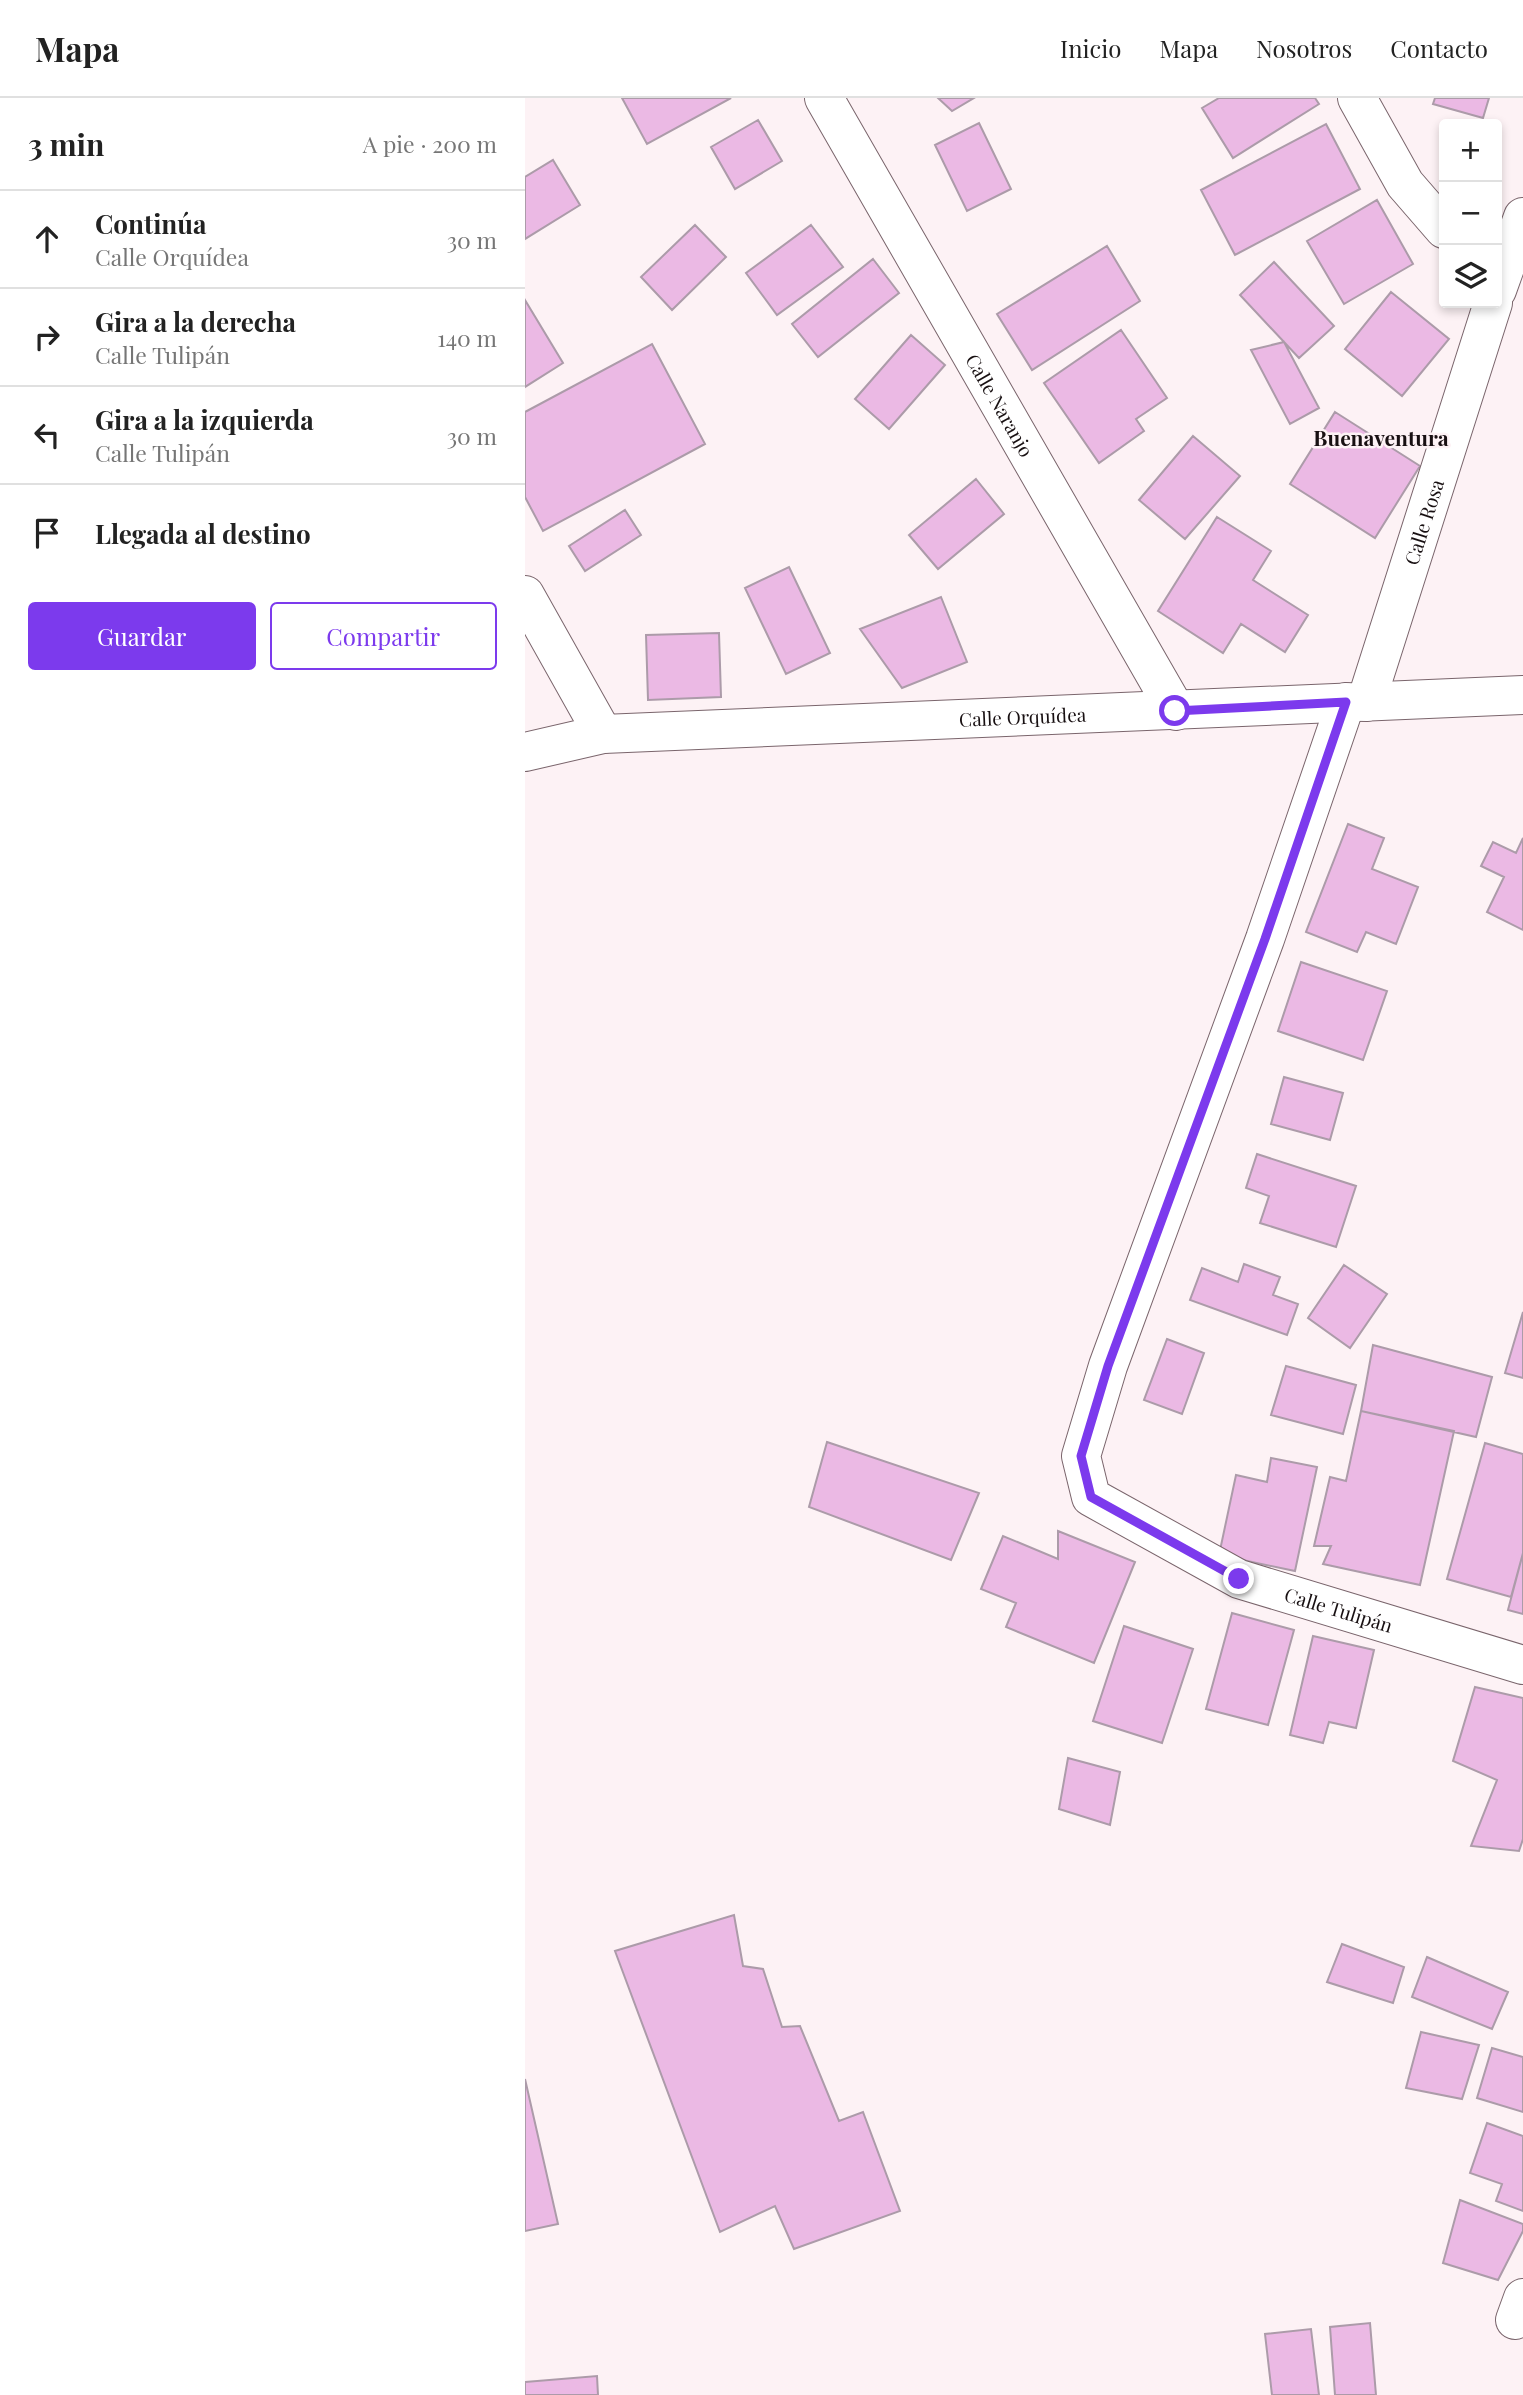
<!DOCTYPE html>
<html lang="es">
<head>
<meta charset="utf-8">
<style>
  :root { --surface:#fff; --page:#f2f2f2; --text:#222; --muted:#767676; --line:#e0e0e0; --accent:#7c3aed }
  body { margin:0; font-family:"Playfair Display",serif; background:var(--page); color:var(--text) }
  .controls { position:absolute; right:21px; top:21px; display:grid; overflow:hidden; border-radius:7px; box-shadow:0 4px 10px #0003 }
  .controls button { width:63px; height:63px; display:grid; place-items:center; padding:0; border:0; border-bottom:2px solid var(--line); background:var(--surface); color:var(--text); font:35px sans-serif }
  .stop { position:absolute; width:21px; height:21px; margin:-16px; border:5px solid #7c3aed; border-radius:50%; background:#fff }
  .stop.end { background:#7c3aed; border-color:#fff; box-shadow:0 2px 7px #0008 }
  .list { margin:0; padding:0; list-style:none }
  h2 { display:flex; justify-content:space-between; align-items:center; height:91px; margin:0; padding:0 28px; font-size:30px }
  h2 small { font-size:23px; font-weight:400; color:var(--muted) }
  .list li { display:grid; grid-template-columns:46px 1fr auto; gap:21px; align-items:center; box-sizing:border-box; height:98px; padding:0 28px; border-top:2px solid var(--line) }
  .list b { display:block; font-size:26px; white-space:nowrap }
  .list p { margin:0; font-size:23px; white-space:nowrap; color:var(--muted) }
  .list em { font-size:23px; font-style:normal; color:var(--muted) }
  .actions { display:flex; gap:14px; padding:21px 28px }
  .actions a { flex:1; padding:16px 0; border:2px solid var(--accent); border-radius:7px; text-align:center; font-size:24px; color:var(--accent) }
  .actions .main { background:var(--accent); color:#fff }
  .icon { flex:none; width:38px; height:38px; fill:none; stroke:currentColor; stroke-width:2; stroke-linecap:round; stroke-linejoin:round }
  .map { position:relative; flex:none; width:998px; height:2297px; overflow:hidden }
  header { display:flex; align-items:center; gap:42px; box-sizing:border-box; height:98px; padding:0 35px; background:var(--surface); border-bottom:2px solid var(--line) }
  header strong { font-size:33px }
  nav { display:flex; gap:38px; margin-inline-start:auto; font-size:24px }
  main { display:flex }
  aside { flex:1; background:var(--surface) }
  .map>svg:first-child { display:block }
  .building { fill:#ebb9e4; stroke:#ac9ba9; stroke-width:2 }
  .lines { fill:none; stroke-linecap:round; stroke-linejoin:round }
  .minor-casing { stroke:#7a656c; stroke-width:40 }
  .minor { stroke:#fff; stroke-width:38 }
  .route { stroke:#7c3aed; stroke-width:9 }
  .labels { text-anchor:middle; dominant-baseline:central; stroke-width:5; stroke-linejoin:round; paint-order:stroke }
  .street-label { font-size:19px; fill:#181012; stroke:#fdf2f5 }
  .neighbourhood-label { font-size:21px; font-weight:bold; fill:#181012; stroke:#fdf2f5 }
</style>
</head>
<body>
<header>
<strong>Mapa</strong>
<nav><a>Inicio</a><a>Mapa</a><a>Nosotros</a><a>Contacto</a></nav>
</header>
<main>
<aside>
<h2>3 min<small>A pie · 200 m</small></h2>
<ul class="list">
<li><svg class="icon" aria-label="ahead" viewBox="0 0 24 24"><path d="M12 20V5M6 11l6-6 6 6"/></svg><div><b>Continúa</b><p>Calle Orquídea</p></div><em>30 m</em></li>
<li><svg class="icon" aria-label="right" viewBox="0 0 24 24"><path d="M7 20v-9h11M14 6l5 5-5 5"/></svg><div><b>Gira a la derecha</b><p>Calle Tulipán</p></div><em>140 m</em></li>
<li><svg class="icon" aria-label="left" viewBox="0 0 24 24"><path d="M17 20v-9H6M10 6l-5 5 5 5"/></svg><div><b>Gira a la izquierda</b><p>Calle Tulipán</p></div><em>30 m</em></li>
<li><svg class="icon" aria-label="arrive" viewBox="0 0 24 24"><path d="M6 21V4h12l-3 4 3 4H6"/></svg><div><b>Llegada al destino</b></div></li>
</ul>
<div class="actions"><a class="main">Guardar</a><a>Compartir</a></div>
</aside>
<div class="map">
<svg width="998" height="2297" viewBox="0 0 998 2297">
  <rect width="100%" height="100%" fill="#fdf2f5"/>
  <path class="building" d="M97,0H206L122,46Z
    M413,0H449L427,13Z
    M694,0H790L794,6L708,60L677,10Z
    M910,0H964L958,20L908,6Z
    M233,22L257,63L210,91L186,49Z
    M454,25L486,91L442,113L410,47Z
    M801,26L835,91L710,157L676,92Z
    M28,62L55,107L0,141V79Z
    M852,102L888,166L819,206L782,143Z
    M170,127L201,159L147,212L116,179Z
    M286,127L318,169L252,217L221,175Z
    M582,148L615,203L507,272L472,216Z
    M348,161L374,195L293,259L267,226Z
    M749,164L809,228L774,260L715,197Z
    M866,194L924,241L877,298L820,251Z
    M0,202L38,265L0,289Z
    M596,232L642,300L611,321L619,333L574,365L519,285Z
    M386,237L420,267L364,331L330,301Z
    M759,244L794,310L765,326L726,252Z
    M127,246L180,346L18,433L0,399V314Z
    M810,314L895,368L850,440L765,386Z
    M668,338L715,378L660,441L614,402Z
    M451,381L479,416L413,471L384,437Z
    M100,412L116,437L60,473L44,448Z
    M692,419L746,453L728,482L783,517L760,554L716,526L698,555L633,513Z
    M264,469L305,555L261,576L220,490Z
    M416,499L442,564L377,590L335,531Z
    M194,535L196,599L123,602L121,537Z
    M823,726L859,740L847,771L893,789L871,846L841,834L832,854L781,834Z
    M998,740V832L962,814L979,779L956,768L968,744L991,755Z
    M776,864L862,893L838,962L753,933Z
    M759,979L818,995L805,1042L746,1026Z
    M732,1056L831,1088L811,1149L735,1125L744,1098L721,1090Z
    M719,1166L755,1179L748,1197L773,1206L762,1237L665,1202L677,1170L713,1184Z
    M819,1167L862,1196L825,1250L783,1220Z
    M998,1214V1280L980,1275Z
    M642,1241L679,1255L657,1316L619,1302Z
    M848,1247L967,1279L951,1339L836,1313Z
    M761,1268L831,1287L818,1336L746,1317Z
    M836,1313L929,1333L895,1487L798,1466L806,1448H789L805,1379L821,1383Z
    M302,1344L454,1395L426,1462L284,1409Z
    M960,1345L998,1356V1455L986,1499L922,1481Z
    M746,1360L792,1369L770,1473L694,1457L711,1377L742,1384Z
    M533,1433L610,1464L569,1565L481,1529L491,1505L456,1491L478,1438L533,1461Z
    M998,1455V1516L983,1512Z
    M707,1515L769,1532L743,1627L681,1611Z
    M599,1528L668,1551L637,1645L568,1623Z
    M788,1538L849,1552L831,1630L804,1624L798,1645L765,1637Z
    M950,1589L998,1600V1741L994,1753L946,1748L972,1682L928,1663Z
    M543,1660L595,1674L585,1727L534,1711Z
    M209,1817L218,1868L238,1871L257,1929L275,1928L314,2023L338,2014L375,2113L269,2151L250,2108L195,2134L90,1853Z
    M817,1846L879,1869L868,1905L802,1884Z
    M902,1859L983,1894L967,1931L887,1899Z
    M896,1934L954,1947L937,2001L881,1990Z
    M967,1950L998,1959V2014L952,2000Z
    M0,1981L33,2126L0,2133Z
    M962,2025L998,2038V2113L971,2103L977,2086L945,2075Z
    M935,2102L998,2126V2133L973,2182L918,2165Z
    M845,2225L851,2297H810L805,2229Z
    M786,2231L794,2297H747L740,2236Z
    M72,2278L73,2297H0V2284Z"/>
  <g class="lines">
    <g class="minor-casing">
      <g id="minor">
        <path id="s1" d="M299,0L651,613"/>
        <path d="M832,0L880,86L919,131"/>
        <path d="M972,192L998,119"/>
        <path d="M0,497L78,636"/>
        <path id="s2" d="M821,604L740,841L583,1268L556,1358L566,1399L714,1481L998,1567"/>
        <path id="s3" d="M841,604L968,205"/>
        <path id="s4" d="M0,654L78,636L998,597"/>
        <path d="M990,2222L998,2200"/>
      </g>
    </g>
    <use href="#minor" class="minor"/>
  </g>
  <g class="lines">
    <path class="route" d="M650,613L821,604L740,841L583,1268L556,1358L566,1399L714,1481"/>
  </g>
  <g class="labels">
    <g class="street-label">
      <text stroke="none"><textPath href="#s1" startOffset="354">Calle Naranjo</textPath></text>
      <text stroke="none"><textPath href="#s3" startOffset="189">Calle Rosa</textPath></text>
      <text stroke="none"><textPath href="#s4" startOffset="500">Calle Orquídea</textPath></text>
      <text stroke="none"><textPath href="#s2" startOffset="1115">Calle Tulipán</textPath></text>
    </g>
    <g class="neighbourhood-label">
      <text x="856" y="339">Buenaventura</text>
    </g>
  </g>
</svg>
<div class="controls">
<button>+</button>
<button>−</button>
<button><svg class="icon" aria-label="layers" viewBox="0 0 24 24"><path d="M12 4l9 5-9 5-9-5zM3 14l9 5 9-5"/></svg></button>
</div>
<div class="stop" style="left:650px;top:613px"></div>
<div class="stop end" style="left:714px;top:1481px"></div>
</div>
</main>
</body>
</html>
